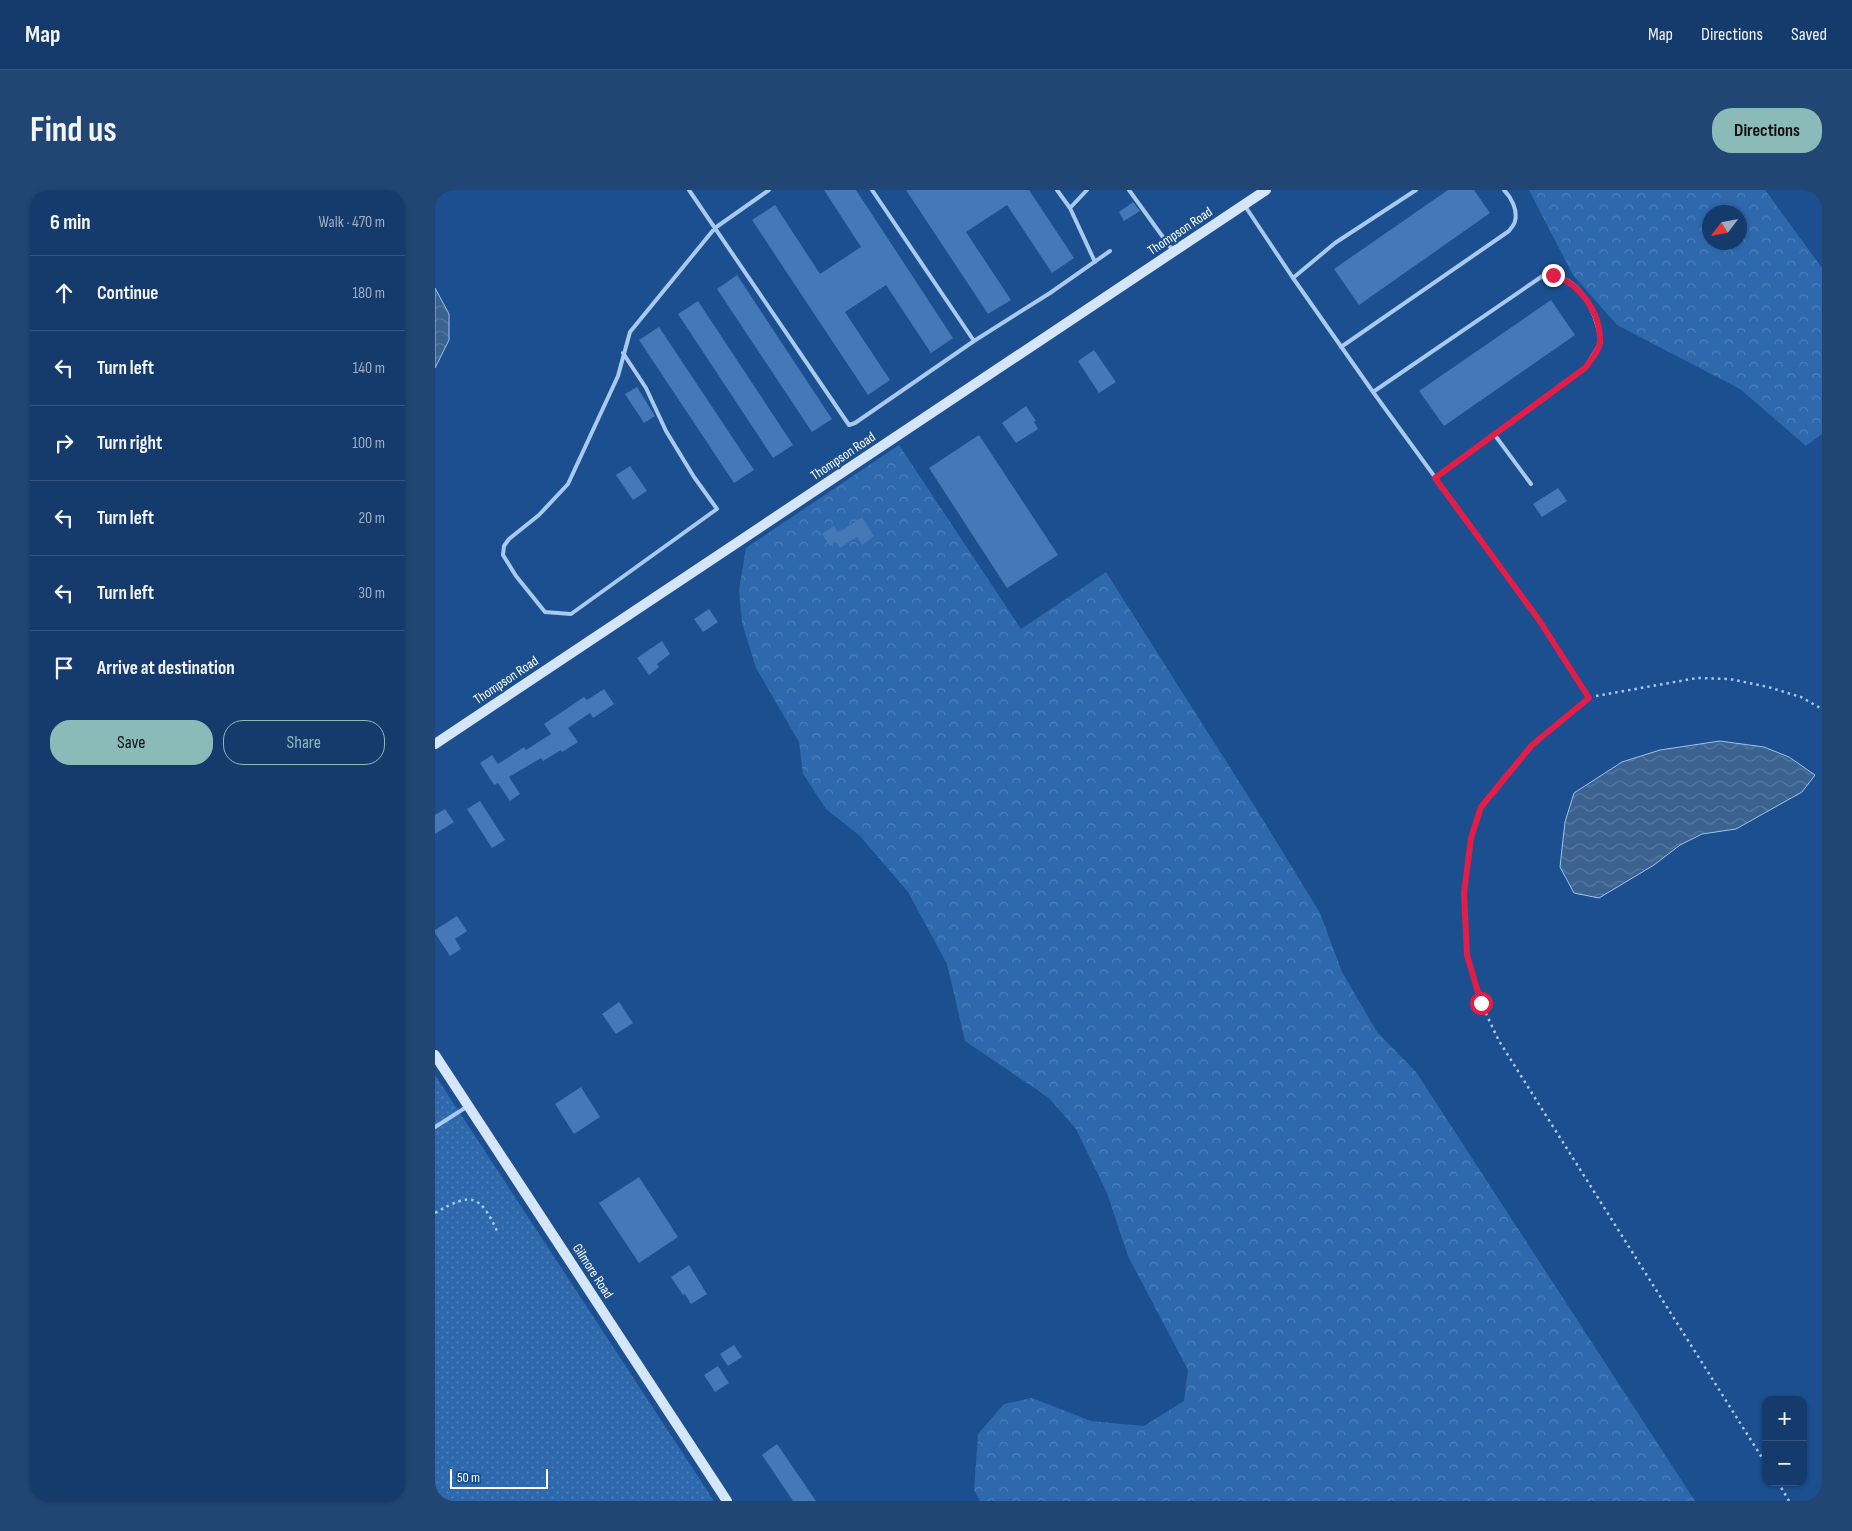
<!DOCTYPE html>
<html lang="en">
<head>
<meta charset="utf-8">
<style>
  :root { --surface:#143b6b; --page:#214673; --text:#f1f3f6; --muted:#9dadc1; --line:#33557e; --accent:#8bbbb9 }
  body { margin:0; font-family:"Sofia Sans Condensed",sans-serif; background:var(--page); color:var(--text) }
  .controls { position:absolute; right:15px; bottom:15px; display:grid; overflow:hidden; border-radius:10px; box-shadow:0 1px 4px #0004 }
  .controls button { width:45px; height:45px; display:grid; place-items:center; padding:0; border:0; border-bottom:1px solid var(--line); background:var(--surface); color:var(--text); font:25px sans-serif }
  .compass { position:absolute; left:1267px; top:15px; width:45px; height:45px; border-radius:50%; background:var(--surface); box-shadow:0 1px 4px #0004; rotate:238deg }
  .scale { position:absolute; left:15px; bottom:12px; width:98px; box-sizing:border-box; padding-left:5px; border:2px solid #fff; border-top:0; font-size:14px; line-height:18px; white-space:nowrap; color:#fff; -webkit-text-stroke:4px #1b4f8f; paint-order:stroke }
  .stop { position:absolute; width:15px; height:15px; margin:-11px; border:4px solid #e11d48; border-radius:50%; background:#fff }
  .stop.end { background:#e11d48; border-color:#fff; box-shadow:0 1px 5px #0008 }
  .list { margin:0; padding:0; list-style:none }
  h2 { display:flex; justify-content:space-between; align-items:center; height:65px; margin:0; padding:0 20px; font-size:21px }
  h2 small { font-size:16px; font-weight:400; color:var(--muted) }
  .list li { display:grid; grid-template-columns:32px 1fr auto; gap:15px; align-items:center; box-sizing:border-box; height:75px; padding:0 20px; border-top:1px solid var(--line) }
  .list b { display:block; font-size:19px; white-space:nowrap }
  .list em { font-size:16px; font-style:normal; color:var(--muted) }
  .actions { display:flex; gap:10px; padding:15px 20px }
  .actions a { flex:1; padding:11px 0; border:1px solid var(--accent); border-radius:20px; text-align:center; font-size:18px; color:var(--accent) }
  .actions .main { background:var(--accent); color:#111 }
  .icon { flex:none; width:28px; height:28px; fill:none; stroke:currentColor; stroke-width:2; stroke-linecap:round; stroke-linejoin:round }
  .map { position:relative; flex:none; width:1387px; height:1311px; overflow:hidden; border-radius:20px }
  header { display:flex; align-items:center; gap:30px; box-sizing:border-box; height:70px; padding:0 25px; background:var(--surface); border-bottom:1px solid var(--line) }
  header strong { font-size:24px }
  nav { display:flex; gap:28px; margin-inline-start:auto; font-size:18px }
  .intro { display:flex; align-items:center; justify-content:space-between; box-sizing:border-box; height:120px; padding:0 30px }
  h1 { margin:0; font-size:35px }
  .button { padding:12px 22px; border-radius:20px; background:var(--accent); color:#111; font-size:18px; font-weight:700 }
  main { display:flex; gap:30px; padding:0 30px }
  aside { flex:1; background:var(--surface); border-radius:20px; box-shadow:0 1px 4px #0004 }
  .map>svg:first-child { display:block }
  .grass { fill:url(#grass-dots) }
  .forest { fill:url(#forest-crowns); fill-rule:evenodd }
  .water { fill:url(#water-waves); stroke:#9cc4f0 }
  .building { fill:#4478b7 }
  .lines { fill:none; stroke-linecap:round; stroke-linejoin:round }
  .path { stroke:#a9c9ee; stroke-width:2.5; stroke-dasharray:2.5 4; stroke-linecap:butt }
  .service { stroke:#a9c9ee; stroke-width:4 }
  .secondary { stroke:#d6e6fa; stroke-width:10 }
  .route { stroke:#e11d48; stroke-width:6 }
  .labels { text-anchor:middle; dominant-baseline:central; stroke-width:4; stroke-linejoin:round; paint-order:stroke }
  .street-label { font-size:14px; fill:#fff; stroke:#1b4f8f }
</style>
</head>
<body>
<header>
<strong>Map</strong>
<nav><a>Map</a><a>Directions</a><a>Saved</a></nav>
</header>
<div class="intro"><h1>Find us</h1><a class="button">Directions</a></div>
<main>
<aside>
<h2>6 min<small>Walk · 470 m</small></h2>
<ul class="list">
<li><svg class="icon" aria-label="ahead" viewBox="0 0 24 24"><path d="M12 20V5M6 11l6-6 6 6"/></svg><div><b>Continue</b></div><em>180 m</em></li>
<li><svg class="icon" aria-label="left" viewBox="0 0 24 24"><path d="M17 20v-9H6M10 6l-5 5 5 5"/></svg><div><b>Turn left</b></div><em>140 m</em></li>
<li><svg class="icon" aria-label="right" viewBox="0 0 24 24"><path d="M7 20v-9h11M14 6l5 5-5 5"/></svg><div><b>Turn right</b></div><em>100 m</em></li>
<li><svg class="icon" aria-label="left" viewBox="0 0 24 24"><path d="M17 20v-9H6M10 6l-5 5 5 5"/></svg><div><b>Turn left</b></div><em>20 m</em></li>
<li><svg class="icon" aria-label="left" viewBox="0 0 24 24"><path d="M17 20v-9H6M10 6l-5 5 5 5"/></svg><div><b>Turn left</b></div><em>30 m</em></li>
<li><svg class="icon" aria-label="arrive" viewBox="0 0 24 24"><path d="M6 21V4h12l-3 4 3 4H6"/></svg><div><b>Arrive at destination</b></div></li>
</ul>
<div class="actions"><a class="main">Save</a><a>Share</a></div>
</aside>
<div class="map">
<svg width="1387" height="1311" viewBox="0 0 1387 1311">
  <defs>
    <pattern id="grass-dots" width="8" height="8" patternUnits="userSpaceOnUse" patternTransform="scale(1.25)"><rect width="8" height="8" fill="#2e69ad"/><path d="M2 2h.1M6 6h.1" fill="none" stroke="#4d80b9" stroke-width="1.8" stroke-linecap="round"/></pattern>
    <pattern id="forest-crowns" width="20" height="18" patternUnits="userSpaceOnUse" patternTransform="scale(1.25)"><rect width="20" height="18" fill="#2e69ad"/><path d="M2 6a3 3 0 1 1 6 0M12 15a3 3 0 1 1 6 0" fill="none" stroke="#4d80b9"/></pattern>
    <pattern id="water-waves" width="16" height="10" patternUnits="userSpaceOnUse" patternTransform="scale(1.25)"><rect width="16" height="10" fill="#3c6290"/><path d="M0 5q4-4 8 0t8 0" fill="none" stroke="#597aa1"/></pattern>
  </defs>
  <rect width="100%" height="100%" fill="#1b4f8f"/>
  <path class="grass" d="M0,885L279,1311H0Z"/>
  <path class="forest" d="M1094,0H1330L1387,78V244L1371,256L1305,199L1182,135L1138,85ZM1274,22H1304V52H1274Z
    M464,255L586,439L671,382L822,620L885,723L907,782L942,842L981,882L1260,1311H545L539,1300L543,1244L569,1214L597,1208L656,1231L709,1236L749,1211L753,1180L693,1066L672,1003L641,939L614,908L530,851L512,774L473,702L425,646L391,619L368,584L364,552L321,478L307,433L304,400L311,358Z"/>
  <path class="water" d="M0,98L14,124V150L0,178Z
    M1285,551L1329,557L1354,567L1380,585L1367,602L1301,639L1267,644L1245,655L1219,675L1164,708L1139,703L1125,677L1130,632L1139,603L1187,572L1225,560Z"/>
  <path class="building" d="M389,0H421L518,148L496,163L451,95L410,122L455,190L433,205L317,30L340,15L385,84L426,57Z
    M471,0H594L639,68L617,83L572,15L531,42L576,110L553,124Z
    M1013,0H1039L1055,23L924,115L899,79Z
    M698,12L705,21L689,31L684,22Z
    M302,85L397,229L377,242L282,99Z
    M1116,110L1140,145L1009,236L984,201Z
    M263,111L358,255L338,268L243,124Z
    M224,137L319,280L299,293L204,150Z
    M659,160L681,192L664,203L643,171Z
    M202,197L220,226L209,233L190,204Z
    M591,216L601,231L599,232L603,239L581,253L567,233Z
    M544,245L623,365L572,398L494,278Z
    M195,276L212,301L198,310L181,285Z
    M1123,298L1132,311L1107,327L1098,314Z
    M427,327L439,346L427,355L422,347L405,358L401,352L395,356L387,344L399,336L403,343Z
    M274,419L283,432L268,442L259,429Z
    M227,451L235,464L222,474L224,477L214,485L202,468Z
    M169,499L179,514L158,528L155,523L133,538L143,552L127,562L126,560L108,571L106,568L74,587L85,604L75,611L63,593L59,595L45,573L57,565L63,574L89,557L91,560L116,544L109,534L149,507L152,510Z
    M45,611L70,650L57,658L32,619Z
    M10,619L19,632L0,644V625Z
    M22,726L32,741L20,749L26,759L15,766L0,743V740Z
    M184,812L198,833L181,844L167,824Z
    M146,897L165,927L139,944L120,914Z
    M204,987L243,1047L204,1073L164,1013Z
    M254,1075L272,1104L256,1114L250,1104L248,1105L236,1087Z
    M299,1155L307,1167L293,1176L285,1164Z
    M283,1176L294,1193L280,1202L269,1185Z
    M342,1254L381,1311H358L327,1265Z"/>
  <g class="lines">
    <path class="path" d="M1161,506L1262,488L1295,489L1333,497L1366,507L1387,519
      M1148,513L1097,555L1046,617L1036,648L1029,703L1032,765L1046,813L1064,851L1331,1274
      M0,1023C36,1002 45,1004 62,1041
      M1343,1292L1354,1311"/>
    <path class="service" d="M254,0L414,235L420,233L539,151L615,103L675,61
      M437,0L539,151
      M622,0L635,18L660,72
      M694,0L738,61
      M810,16L858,88L938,202L1104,430L1154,508
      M635,18L652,0
      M858,88L900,53L981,0
      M906,157L1074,41C1076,38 1080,34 1080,31C1083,20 1076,7 1069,0
      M188,163L211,198L231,241L259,287L282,319L136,424L110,422L81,386L68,365L69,356L74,349L104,325L133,294L183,186L195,142L280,38L334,0
      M938,202L1109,85C1146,84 1161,122 1166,152L1150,178L1059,244
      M1000,288L1059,244L1096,294
      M0,937L33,916"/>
    <path class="secondary" d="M0,554L831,0
      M0,865L292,1311"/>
  </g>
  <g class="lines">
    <path class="route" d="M1046,813L1032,765L1029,703L1036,648L1046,617L1097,555L1154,508L1104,430L1000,288L1150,178C1155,171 1165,160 1165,151C1166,122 1144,93 1118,85"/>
  </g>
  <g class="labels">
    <g class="street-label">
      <text transform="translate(745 41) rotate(-34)">Thompson Road</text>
      <text transform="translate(408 266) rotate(-34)">Thompson Road</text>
      <text transform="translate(71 490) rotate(-34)">Thompson Road</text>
      <text transform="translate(158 1081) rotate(57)">Gilmore Road</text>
    </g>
  </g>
</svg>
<div class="controls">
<button>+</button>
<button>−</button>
</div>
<svg class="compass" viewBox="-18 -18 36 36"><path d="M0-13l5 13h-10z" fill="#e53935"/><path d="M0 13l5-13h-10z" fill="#9dadc1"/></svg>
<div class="scale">50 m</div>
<div class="stop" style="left:1046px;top:813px"></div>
<div class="stop end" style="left:1118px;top:85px"></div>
</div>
</main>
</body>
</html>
